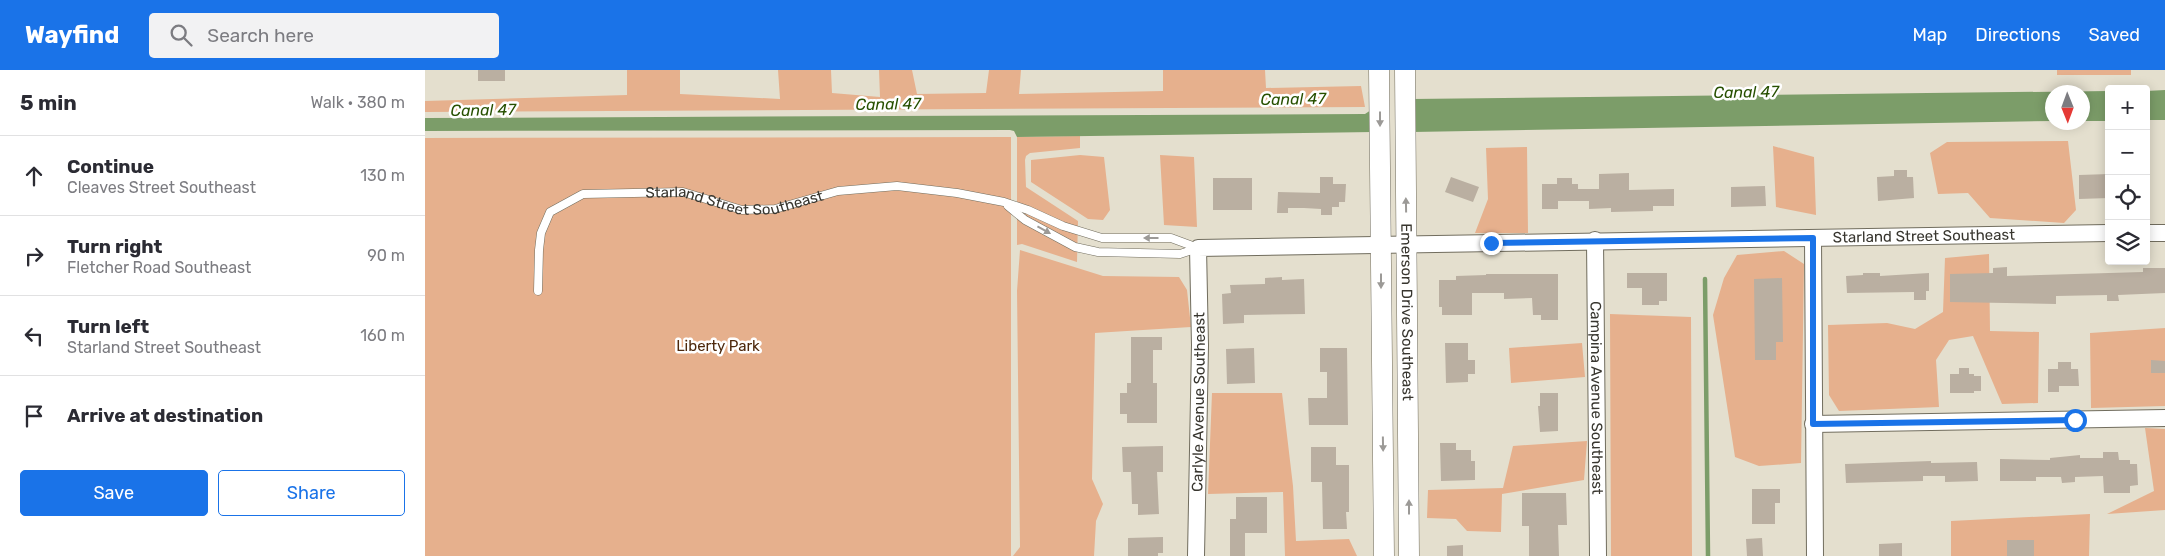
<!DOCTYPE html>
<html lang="en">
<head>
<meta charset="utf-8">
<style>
  :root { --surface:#fff; --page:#f2f2f3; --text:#2b2b33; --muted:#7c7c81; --line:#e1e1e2; --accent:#1a73e8 }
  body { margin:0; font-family:Rubik,sans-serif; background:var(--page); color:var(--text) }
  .controls { position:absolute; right:15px; top:15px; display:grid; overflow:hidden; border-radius:5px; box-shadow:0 2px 12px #0003 }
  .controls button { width:45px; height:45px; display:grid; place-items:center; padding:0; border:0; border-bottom:1px solid var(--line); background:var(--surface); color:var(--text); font:25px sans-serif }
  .compass { position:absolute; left:1620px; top:15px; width:45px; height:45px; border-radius:50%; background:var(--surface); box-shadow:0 2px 12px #0003; rotate:179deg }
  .stop { position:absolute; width:15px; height:15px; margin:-11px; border:4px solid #1a73e8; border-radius:50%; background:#fff }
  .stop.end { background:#1a73e8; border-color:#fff; box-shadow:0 1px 5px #0008 }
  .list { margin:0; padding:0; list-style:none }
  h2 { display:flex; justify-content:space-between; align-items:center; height:65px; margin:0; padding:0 20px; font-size:21px }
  h2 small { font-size:16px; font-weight:400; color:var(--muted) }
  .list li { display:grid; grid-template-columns:32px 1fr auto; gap:15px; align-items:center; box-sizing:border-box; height:80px; padding:0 20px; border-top:1px solid var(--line) }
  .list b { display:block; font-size:19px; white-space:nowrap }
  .list p { margin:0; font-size:16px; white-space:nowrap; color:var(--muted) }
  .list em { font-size:16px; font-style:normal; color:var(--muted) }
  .actions { display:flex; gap:10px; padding:15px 20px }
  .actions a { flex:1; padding:11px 0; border:1px solid var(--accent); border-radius:5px; text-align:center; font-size:18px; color:var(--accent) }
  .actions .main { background:var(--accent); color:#fff }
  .icon { flex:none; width:28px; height:28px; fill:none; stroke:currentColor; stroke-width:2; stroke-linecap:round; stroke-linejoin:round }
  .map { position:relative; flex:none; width:1740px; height:486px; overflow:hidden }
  header { display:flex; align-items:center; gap:30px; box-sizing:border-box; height:70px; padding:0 25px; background:var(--accent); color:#fff }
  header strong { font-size:24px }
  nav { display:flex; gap:28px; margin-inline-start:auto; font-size:18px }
  .search { width:350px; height:45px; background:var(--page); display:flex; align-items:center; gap:12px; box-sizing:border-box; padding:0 18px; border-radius:5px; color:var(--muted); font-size:19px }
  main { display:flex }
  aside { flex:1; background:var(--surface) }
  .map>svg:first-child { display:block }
  .green { fill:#e6b08d }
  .water { fill:#7c9d69 }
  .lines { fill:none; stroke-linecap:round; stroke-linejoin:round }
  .stream { stroke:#7c9d69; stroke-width:4.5 }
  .building { fill:#baafa1 }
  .service-casing { stroke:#716d5e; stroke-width:9 }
  .minor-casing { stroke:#716d5e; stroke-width:18 }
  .tertiary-casing { stroke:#716d5e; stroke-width:21 }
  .service { stroke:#fff; stroke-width:8 }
  .minor { stroke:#fff; stroke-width:16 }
  .tertiary { stroke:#fff; stroke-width:20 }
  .oneway { fill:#9c9a97 }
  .route { stroke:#1a73e8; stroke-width:6 }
  .labels { text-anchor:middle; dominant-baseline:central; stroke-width:5; stroke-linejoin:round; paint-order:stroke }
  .street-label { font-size:15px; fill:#38362f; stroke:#fff }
  .park-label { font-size:15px; fill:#4d280c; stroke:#fff }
  .water-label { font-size:16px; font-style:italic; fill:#275000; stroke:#fff }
</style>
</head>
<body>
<header>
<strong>Wayfind</strong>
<div class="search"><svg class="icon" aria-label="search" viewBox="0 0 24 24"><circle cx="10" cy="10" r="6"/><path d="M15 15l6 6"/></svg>Search here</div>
<nav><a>Map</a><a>Directions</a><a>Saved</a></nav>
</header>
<main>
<aside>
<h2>5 min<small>Walk · 380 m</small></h2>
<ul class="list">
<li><svg class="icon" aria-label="ahead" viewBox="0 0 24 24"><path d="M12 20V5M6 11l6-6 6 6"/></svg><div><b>Continue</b><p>Cleaves Street Southeast</p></div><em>130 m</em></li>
<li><svg class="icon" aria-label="right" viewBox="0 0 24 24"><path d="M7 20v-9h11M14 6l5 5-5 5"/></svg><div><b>Turn right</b><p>Fletcher Road Southeast</p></div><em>90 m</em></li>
<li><svg class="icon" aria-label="left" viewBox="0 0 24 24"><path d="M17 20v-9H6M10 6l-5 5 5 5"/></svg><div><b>Turn left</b><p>Starland Street Southeast</p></div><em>160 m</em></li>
<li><svg class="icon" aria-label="arrive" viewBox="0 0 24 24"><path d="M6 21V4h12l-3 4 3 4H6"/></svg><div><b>Arrive at destination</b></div></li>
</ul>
<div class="actions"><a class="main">Save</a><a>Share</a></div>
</aside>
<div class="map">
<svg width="1740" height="486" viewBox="0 0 1740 486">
  <rect width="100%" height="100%" fill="#e4dfce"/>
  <path class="green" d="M202,0H255V24L355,29L353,0H406L407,23L455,27L454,0H487L492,24L561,23L564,0H596L594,24L738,21V0H840L841,18L936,16L940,37L0,42V31L202,25Z
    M1632,0H1706V5H1632Z
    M655,66V78L605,83L601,86L600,90L601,117L653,151L652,192L597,174L592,175V67Z
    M586,67V486H0V68Z
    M1643,71L1651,140L1639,153L1565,148L1543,123L1513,124L1505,83L1522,72Z
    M1348,76L1389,87L1391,145L1351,137Z
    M1102,77L1103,163H1050L1063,129L1061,78Z
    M655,85L679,87L685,140L678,150L663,149L606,112V90Z
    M735,85L769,87L772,157L739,155Z
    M595,180L678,206L754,207L762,220L766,257L670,263L667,409L678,434L671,451L669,486H588L595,477L592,221Z
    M1359,181L1379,194L1376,393L1334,396L1310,387L1288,245L1299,208L1312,185Z
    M1564,184L1565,261L1614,262L1613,333L1577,334L1548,266L1524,270L1511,290L1514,337L1414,341L1404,325L1403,255L1462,253L1490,259L1518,242L1520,188Z
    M1185,244L1266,247L1267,486H1186Z
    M1740,258V336L1666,338L1665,263Z
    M1157,273L1160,307L1086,313L1084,278Z
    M787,323H857L868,416L871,471L924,469L932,486H860L858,422L783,424Z
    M1720,358L1740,359V440L1682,444L1729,421Z
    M1162,371L1159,410L1077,424L1076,462L1042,461L1031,449L1002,448L1003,420L1078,418L1088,376Z
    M1665,444L1664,486H1526V451Z"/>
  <path class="water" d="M1740,20V50H1721V21Z
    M1684,21V51H1658V22H1628L1627,51L988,62L987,29Z
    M946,40L948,62L592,67L589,61L585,60L0,61V48L940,44Z"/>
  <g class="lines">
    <path class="stream" d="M1280,209L1283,486"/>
  </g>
  <path class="building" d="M53,0H80V11H53Z
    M1469,100H1482V107H1488L1489,128L1453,131L1452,107L1469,106Z
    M1204,103V120L1249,119V136H1228V141L1186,142V138L1164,139V131H1133V139H1117V114H1132V108H1147V114H1153V119H1174V104Z
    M1684,104V128L1654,129V105Z
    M895,107H908V114H921L920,132H914V137H907V145H896V139L879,138H863V143H852L853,122L895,123Z
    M1026,107L1054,117L1048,132L1020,122Z
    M788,108H827V140H788Z
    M1340,116L1341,136L1306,137V117Z
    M1582,197V206L1718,202V198H1740V223L1693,225L1694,231H1682V225L1631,226V234L1525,232V204L1568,203V198Z
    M1202,203H1242V231H1234V235H1217V218H1202Z
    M1438,203H1455V206L1504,203V221H1501V230H1489V222L1422,223L1421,206L1438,205Z
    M1061,204H1133V250H1116V245H1108L1107,228L1079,229V223H1047V245H1017V237H1014V210H1031V206L1061,205Z
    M857,207V210L879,209L880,244L819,245V253L798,254L797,224L806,223L805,215L840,214V208Z
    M1357,208L1358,272H1351V290H1330L1329,209Z
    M706,267H737V280H728V313H732V353H702V344H695V323H702V313H706Z
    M1020,273H1043V290H1050V304H1043V312L1021,313Z
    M829,278L830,313L802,314L801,279Z
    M895,278H922L923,355H884L883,328H902V302H895Z
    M1726,290L1740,291V303H1726Z
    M1633,292H1646V299H1653L1654,316H1634V322H1623V299H1633Z
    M1534,298H1544V304H1549V306H1556V321H1549V323H1525V304H1534Z
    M1115,323H1133V361L1115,362L1113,336H1115Z
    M1015,373H1031V380H1046V391H1050V410L1016,411Z
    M738,376V402H732L734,444L713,445V434H707L706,402H698L697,377Z
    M886,377H911V395H924V442H921L922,459H898L897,412H886Z
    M1678,382H1693L1694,390H1705V394H1712L1713,415L1705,416V423H1679L1678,406L1650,407V412L1637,413L1636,407H1611V411H1575V389L1625,390V388L1655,385V388H1678Z
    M1506,391V393L1552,392L1553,411L1520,412V406H1498V411L1421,413L1420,394Z
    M1327,419H1355V433H1350V454H1327Z
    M1097,423H1141L1142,455H1133L1134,486H1104V456H1097Z
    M811,427H842V463H820V486H805V449H811Z
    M738,467V483H733V486H703V468Z
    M1337,468L1338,486H1322L1321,469Z
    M1582,470H1609V486H1582Z
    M1477,473V486H1454V474Z
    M1038,475V486H1022V476Z"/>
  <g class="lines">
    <g class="service-casing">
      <g id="service">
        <path d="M583,136L600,150L650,177L673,182L755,184L773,178"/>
        <path id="s1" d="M113,221L114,180L116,163L125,142L158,124L258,122L317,140L350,139L413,121L472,116L532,123L579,132L603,140L638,156L677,168H746L773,178"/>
      </g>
    </g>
    <g class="minor-casing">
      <g id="minor">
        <path d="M1721,163H1740"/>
        <path d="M1388,168L1390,486"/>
        <path id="s2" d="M1170,170L1173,486"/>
        <path d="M1388,354L1740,348"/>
        <path id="s3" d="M771,486L775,275L773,178L1684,163"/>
      </g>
    </g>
    <g class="tertiary-casing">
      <g id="tertiary">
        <path d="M954,0L959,486"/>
        <path id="s4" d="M980,0L984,486"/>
      </g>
    </g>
    <use href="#service" class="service"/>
    <use href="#minor" class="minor"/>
    <use href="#tertiary" class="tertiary"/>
  </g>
  <defs><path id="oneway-solid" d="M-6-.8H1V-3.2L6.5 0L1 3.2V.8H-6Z" transform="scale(1.25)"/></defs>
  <g class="oneway">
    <use href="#oneway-solid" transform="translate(955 49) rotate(90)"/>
    <use href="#oneway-solid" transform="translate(981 135) rotate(-91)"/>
    <use href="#oneway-solid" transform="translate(619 160) rotate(29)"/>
    <use href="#oneway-solid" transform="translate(726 168) rotate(180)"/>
    <use href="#oneway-solid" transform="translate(956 211) rotate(90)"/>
    <use href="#oneway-solid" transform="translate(958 374) rotate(89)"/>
    <use href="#oneway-solid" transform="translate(984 437) rotate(-90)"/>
  </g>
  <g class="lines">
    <path class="route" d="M1066,173L1388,168V354L1650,350"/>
  </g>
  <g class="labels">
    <g class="street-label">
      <text stroke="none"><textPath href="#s1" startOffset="272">Starland Street Southeast</textPath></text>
      <text stroke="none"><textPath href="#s3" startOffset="1034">Starland Street Southeast</textPath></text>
      <text stroke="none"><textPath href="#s4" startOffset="242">Emerson Drive Southeast</textPath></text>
      <text stroke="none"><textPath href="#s2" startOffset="158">Campina Avenue Southeast</textPath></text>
      <text stroke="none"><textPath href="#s3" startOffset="154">Carlyle Avenue Southeast</textPath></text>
    </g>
    <g class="park-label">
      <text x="293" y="276">Liberty Park</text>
    </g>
    <g class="water-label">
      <text transform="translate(1321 22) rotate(-1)">Canal 47</text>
      <text transform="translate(868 29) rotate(-1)">Canal 47</text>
      <text transform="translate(463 34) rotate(-1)">Canal 47</text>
      <text transform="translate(58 40) rotate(-1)">Canal 47</text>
    </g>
  </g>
</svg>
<div class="controls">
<button>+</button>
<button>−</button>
<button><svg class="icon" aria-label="locate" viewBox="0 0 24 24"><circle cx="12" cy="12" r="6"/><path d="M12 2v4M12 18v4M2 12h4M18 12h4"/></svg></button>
<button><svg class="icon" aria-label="layers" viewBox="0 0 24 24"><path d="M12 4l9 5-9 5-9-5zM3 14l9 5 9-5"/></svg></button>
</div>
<svg class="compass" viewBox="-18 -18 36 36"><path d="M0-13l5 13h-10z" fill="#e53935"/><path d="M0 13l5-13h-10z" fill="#7c7c81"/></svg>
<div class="stop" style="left:1650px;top:350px"></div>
<div class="stop end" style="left:1066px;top:173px"></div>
</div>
</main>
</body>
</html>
